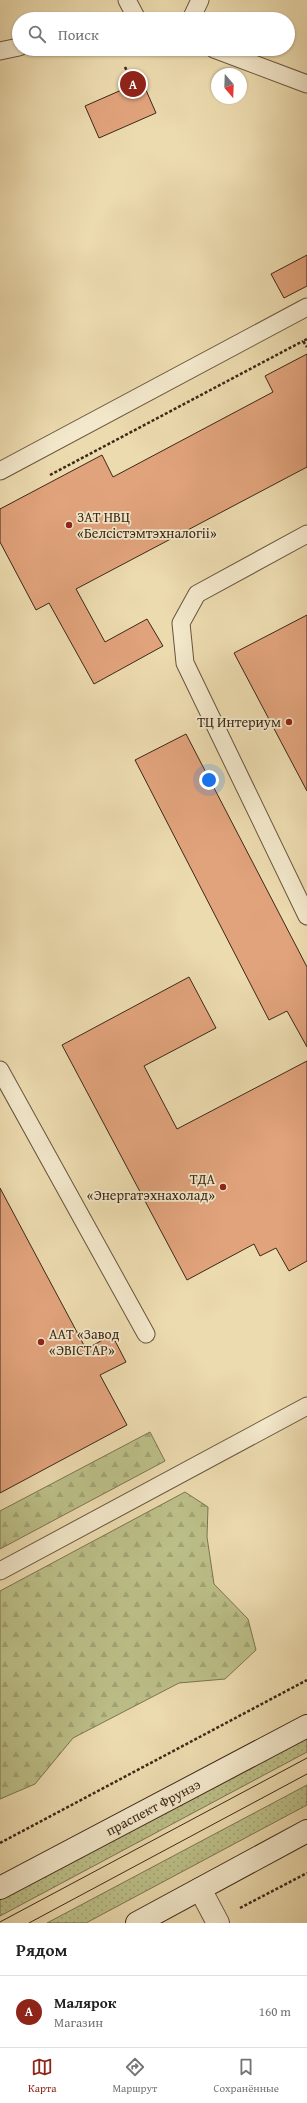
<!DOCTYPE html>
<html lang="ru">
<head>
<meta charset="utf-8">
<style>
  :root { --surface:#fff; --page:#f2f2f2; --text:#202124; --muted:#757577; --line:#e0e0e0; --accent:#8f2418 }
  body { margin:0; font-family:"Gentium Book Plus",serif; background:var(--page); color:var(--text) }
  .compass { position:absolute; left:211px; top:68px; width:36px; height:36px; border-radius:50%; background:var(--surface); box-shadow:0 1px 3px #0004; rotate:161deg }
  .you { position:absolute; left:209px; top:780px; width:14px; height:14px; margin:-10px; border:3px solid #fff; border-radius:50%; background:#1a73e8; box-shadow:0 0 0 6px #1a73e833 }
  .badge { display:grid; place-items:center; width:26px; height:26px; border-radius:50%; background:var(--accent); color:#fff; font-size:13px; font-weight:700 }
  .pin { position:absolute; translate:-50% -50%; border:2px solid #fff; box-shadow:0 1px 4px #0006 }
  .list { margin:0; padding:0; list-style:none }
  h2 { display:flex; justify-content:space-between; align-items:center; height:52px; margin:0; padding:0 16px; font-size:17px }
  h2 small { font-size:13px; font-weight:400; color:var(--muted) }
  .list li { display:grid; grid-template-columns:26px 1fr auto; gap:12px; align-items:center; box-sizing:border-box; height:72px; padding:0 16px; border-top:1px solid var(--line) }
  .list b { display:block; font-size:15px; white-space:nowrap }
  .list p { margin:0; font-size:13px; white-space:nowrap; color:var(--muted) }
  .list em { font-size:13px; font-style:normal; color:var(--muted) }
  .icon { flex:none; width:22px; height:22px; fill:none; stroke:currentColor; stroke-width:2; stroke-linecap:round; stroke-linejoin:round }
  .map { position:relative; flex:none; width:307px; height:1923px; overflow:hidden }
  .search { position:absolute; background:var(--surface); box-shadow:0 1px 3px #0004; left:12px; right:12px; top:12px; height:44px; display:flex; align-items:center; gap:10px; box-sizing:border-box; padding:0 14px; border-radius:22px; color:var(--muted); font-size:15px }
  .sheet { height:124px; background:var(--surface) }
  nav { display:flex; justify-content:space-around; align-items:center; box-sizing:border-box; height:56px; border-top:1px solid var(--line); background:var(--surface); font-size:11px; color:var(--muted) }
  nav a { display:grid; justify-items:center; gap:2px }
  nav .on { color:var(--accent) }
  .map>svg:first-child { display:block }
  .grass { fill:url(#grass-dots); stroke:#7c7450 }
  .forest { fill:url(#forest-firs); stroke:#7c7450 }
  .building { fill:#e1a37c; stroke:#3c2817 }
  .lines { fill:none; stroke-linecap:round; stroke-linejoin:round }
  .lane-casing { stroke:#68553d; stroke-width:19 }
  .street-casing { stroke:#68553d; stroke-width:24 }
  .secondary-casing { stroke:#3c2817; stroke-width:24 }
  .path { stroke:#3c2817; stroke-width:2.5; stroke-dasharray:3 2; stroke-linecap:butt }
  .lane { stroke:#f3e8cb; stroke-width:17 }
  .street { stroke:#f3e8cb; stroke-width:22 }
  .secondary { stroke:#f3e8cb; stroke-width:22 }
  .tram { stroke:#3c2817; stroke-width:1 }
  .poi-dot { fill:#8f2418; stroke:#f3e8cb; stroke-width:1.5 }
  .labels { text-anchor:middle; dominant-baseline:central; stroke-width:3.5; stroke-linejoin:round; paint-order:stroke }
  .poi-label { font-size:14px; fill:#3c2817; stroke:#f3e8cb; text-anchor:start }
  .street-label { font-size:14px; fill:#3c2817; stroke:#f3e8cb }
</style>
</head>
<body>
<div class="map">
<svg width="307" height="1923" viewBox="0 0 307 1923">
  <defs>
    <pattern id="grass-dots" width="8" height="8" patternUnits="userSpaceOnUse"><rect width="8" height="8" fill="#bcbf88"/><path d="M2 2h.1M6 6h.1" fill="none" stroke="#a2a475" stroke-width="1.8" stroke-linecap="round"/></pattern>
    <pattern id="forest-firs" width="22" height="20" patternUnits="userSpaceOnUse"><rect width="22" height="20" fill="#bcbf88"/><path d="M5 1l3.5 6h-7zM16 11l3.5 6h-7z" fill="#a2a475"/></pattern>
  </defs>
  <rect width="100%" height="100%" fill="#ecdbaf"/>
  <filter id="stains"><feTurbulence type="fractalNoise" baseFrequency=".005" numOctaves="4"/><feColorMatrix values="0 0 0 0 .2 0 0 0 0 .09 0 0 0 0 .02 0 0 0 .5 -.17"/></filter>
  <radialGradient id="worn" r=".72"><stop offset=".6" stop-color="#630" stop-opacity="0"/><stop offset="1" stop-color="#630" stop-opacity=".3"/></radialGradient>
  <path class="grass" d="M307,1735V1752L0,1916V1899Z
    M307,1785V1805L86,1923H47Z"/>
  <path class="forest" d="M150,1432L165,1461L0,1549V1511Z
    M185,1492L208,1507L207,1537L214,1584L248,1619L256,1650L225,1679L179,1683L73,1738L35,1784L0,1799V1591Z"/>
  <path class="building" d="M142,81L156,113L99,138L85,106Z
    M307,255V286L284,298L271,274Z
    M307,354V467L76,589L105,642L147,619L163,646L94,684L49,603L36,610L0,542V509L102,455L113,477L273,392L265,376Z
    M307,615V791L234,653Z
    M186,734L307,967V1047L287,1011L269,1020L135,760Z
    M189,977L216,1028L144,1066L177,1129L307,1061V1261L289,1271L276,1248L260,1256L254,1244L187,1280L62,1045Z
    M0,1188L86,1349L112,1335L126,1362L100,1375L127,1425L0,1493Z"/>
  <g class="lines">
    <g class="lane-casing">
      <path id="lane" d="M127,0L137,19
        M191,19L200,0
        M214,49L307,84
        M0,51L19,47
        M0,471L307,307
        M307,534L197,594L181,623L185,663L307,916
        M0,1070L146,1334
        M0,1571L307,1406"/>
    </g>
    <g class="street-casing">
      <path id="street" d="M200,1889L218,1923"/>
    </g>
    <g class="secondary-casing">
      <g id="secondary">
        <path id="s1" d="M0,1888L307,1726"/>
        <path d="M137,1923L307,1831"/>
      </g>
    </g>
    <path class="path" d="M125,67L133,84
      M307,339L303,341L307,347
      M50,475L303,341
      M0,1843L307,1680
      M240,1908L307,1873"/>
    <use href="#lane" class="lane"/>
    <use href="#street" class="street"/>
    <use href="#secondary" class="secondary"/>
    <path class="tram" d="M0,1922L307,1758
      M29,1923L307,1774"/>
  </g>
  <g class="poi-dot">
    <circle cx="69" cy="525" r="4"/>
    <circle cx="289" cy="722" r="4"/>
    <circle cx="223" cy="1187" r="4"/>
    <circle cx="41" cy="1342" r="4"/>
  </g>
  <g class="labels">
    <g class="poi-label">
      <text x="77" y="517">ЗАТ НВЦ<tspan x="77" dy="16">«Белсістэмтэхналогіі»</tspan></text>
      <text x="281" y="722" text-anchor="end">ТЦ Интериум</text>
      <text x="215" y="1179" text-anchor="end">ТДА<tspan x="215" dy="16">«Энергатэхнахолад»</tspan></text>
      <text x="49" y="1334">ААТ «Завод<tspan x="49" dy="16">«ЭВІСТАР»</tspan></text>
    </g>
    <g class="street-label">
      <text stroke="none"><textPath href="#s1" startOffset="173">праспект Фрунзэ</textPath></text>
    </g>
  </g>
  <rect width="100%" height="100%" filter="url(#stains)"/>
  <rect width="100%" height="100%" fill="url(#worn)"/>
</svg>
<svg class="compass" viewBox="-18 -18 36 36"><path d="M0-13l5 13h-10z" fill="#e53935"/><path d="M0 13l5-13h-10z" fill="#757577"/></svg>
<div class="you"></div>
<div class="pin badge" style="left:133px;top:84px">A</div>
<div class="search"><svg class="icon" aria-label="search" viewBox="0 0 24 24"><circle cx="10" cy="10" r="6"/><path d="M15 15l6 6"/></svg>Поиск</div>
</div>
<section class="sheet">
<h2>Рядом<small></small></h2>
<ul class="list">
<li><span class="badge">A</span><div><b>Малярок</b><p>Магазин</p></div><em>160 m</em></li>
</ul>
</section>
<nav>
<a class="on"><svg class="icon" aria-label="map" viewBox="0 0 24 24"><path d="M3 6l6-2 6 2 6-2v14l-6 2-6-2-6 2zM9 4v14M15 6v14"/></svg>Карта</a>
<a><svg class="icon" aria-label="directions" viewBox="0 0 24 24"><path d="M12 3l9 9-9 9-9-9zM9 14v-3h6M13 9l2 2-2 2"/></svg>Маршрут</a>
<a><svg class="icon" aria-label="saved" viewBox="0 0 24 24"><path d="M7 4h10v16l-5-4-5 4z"/></svg>Сохранённые</a>
</nav>
</body>
</html>
